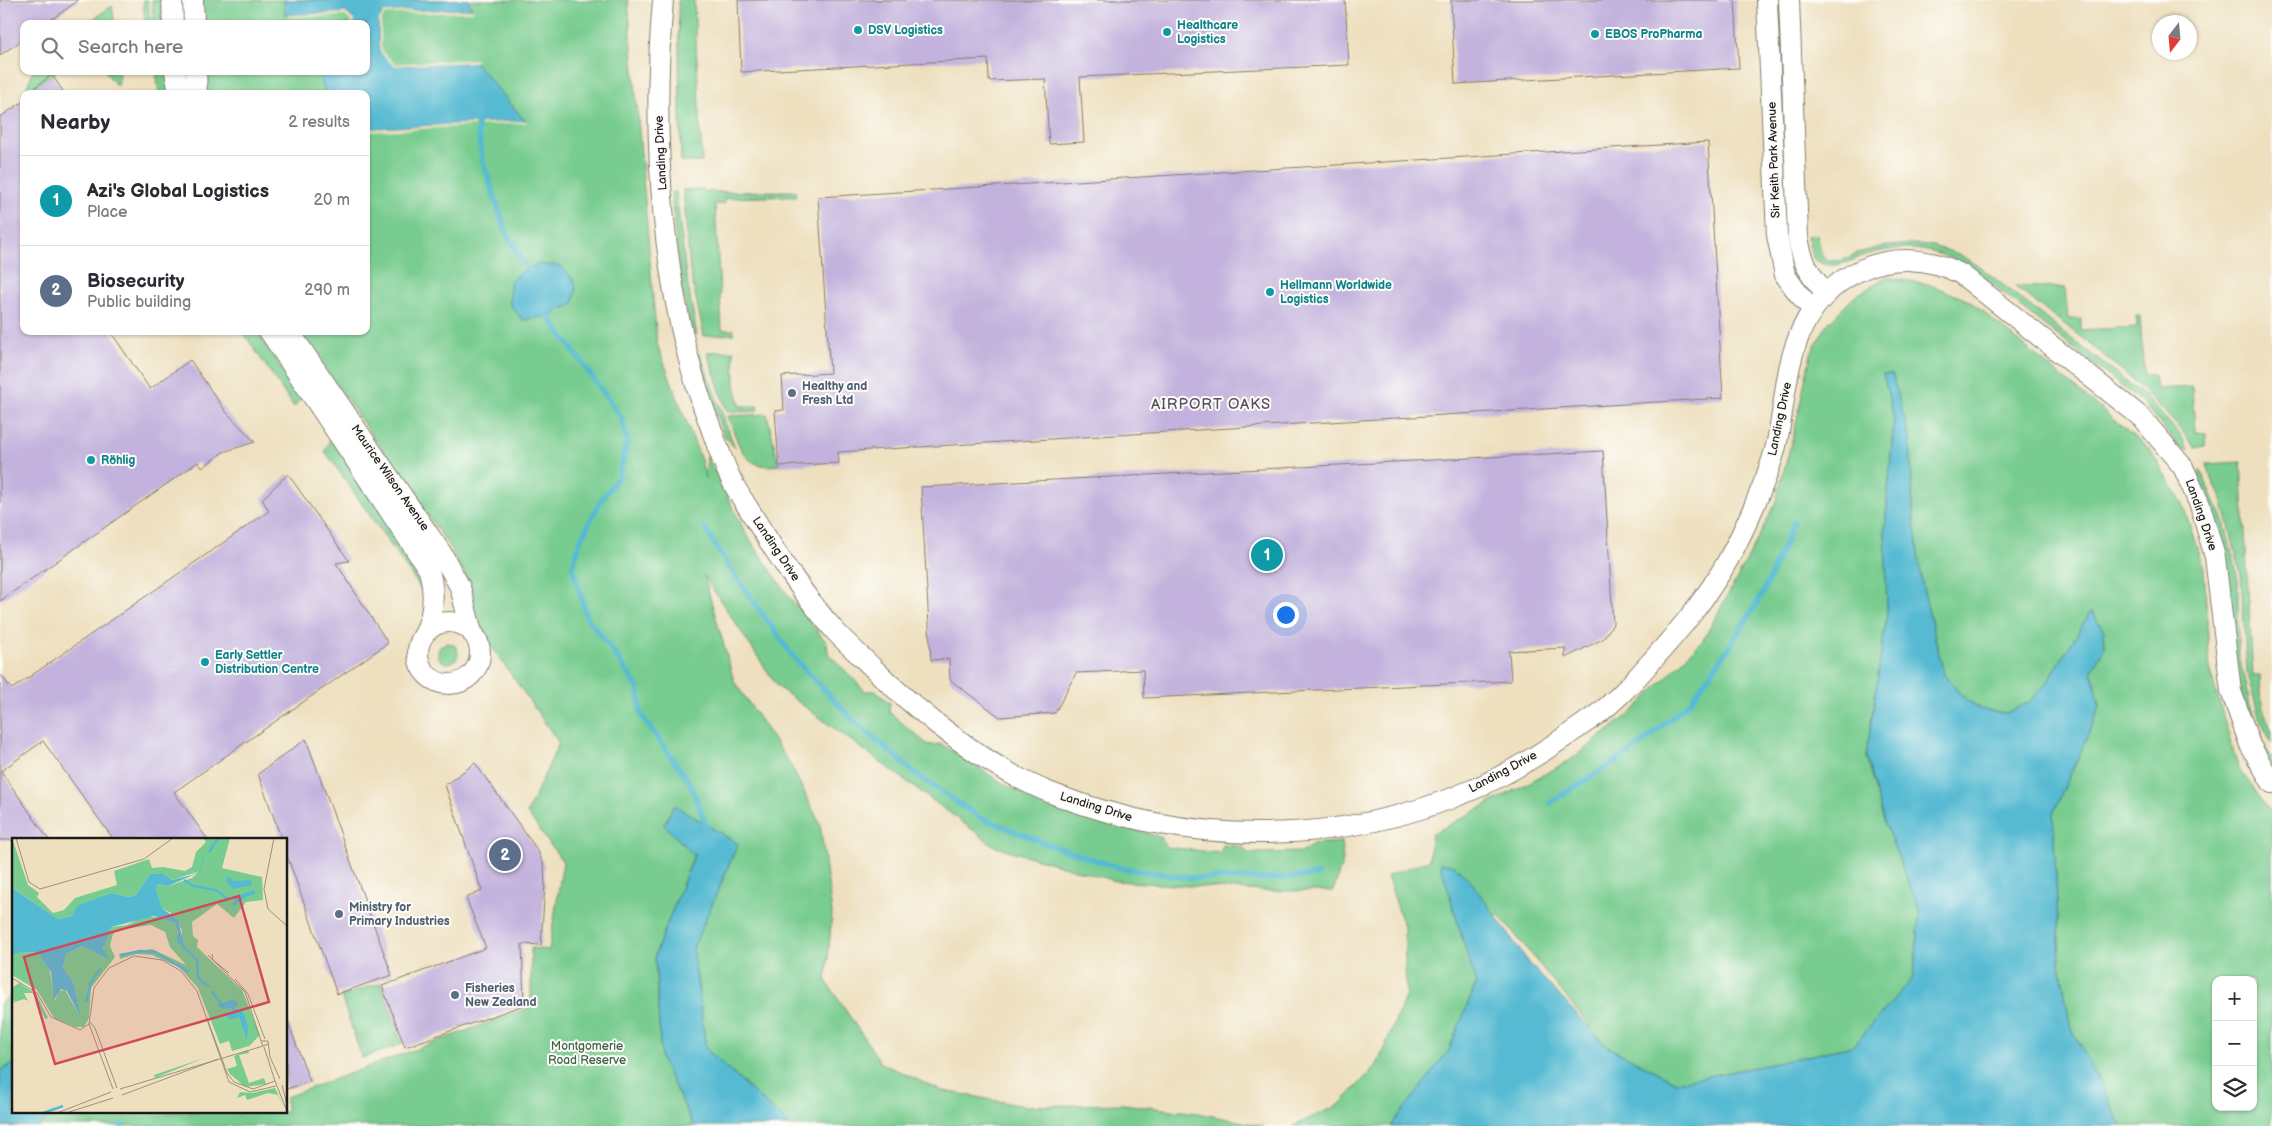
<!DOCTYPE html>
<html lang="en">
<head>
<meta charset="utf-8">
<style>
  :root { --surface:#fff; --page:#f2f2f3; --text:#2b2b33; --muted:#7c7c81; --line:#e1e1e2; --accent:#b45309 }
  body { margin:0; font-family:"Balsamiq Sans",sans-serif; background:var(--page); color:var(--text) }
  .controls { position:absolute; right:15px; bottom:15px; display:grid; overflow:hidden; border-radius:10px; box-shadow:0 1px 4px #0004 }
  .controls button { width:45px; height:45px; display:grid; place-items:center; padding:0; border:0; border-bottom:1px solid var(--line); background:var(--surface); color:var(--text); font:25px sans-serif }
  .compass { position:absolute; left:2152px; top:15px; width:45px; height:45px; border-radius:50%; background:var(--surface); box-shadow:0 1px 4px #0004; rotate:196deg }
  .you { position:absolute; left:1285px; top:614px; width:18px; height:18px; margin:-12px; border:4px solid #fff; border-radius:50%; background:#1a73e8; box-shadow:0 0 0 8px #1a73e833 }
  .badge { display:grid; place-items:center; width:32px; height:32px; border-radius:50%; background:var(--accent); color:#fff; font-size:16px; font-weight:700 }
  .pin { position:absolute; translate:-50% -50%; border:2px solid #fff; box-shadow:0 1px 5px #0006 }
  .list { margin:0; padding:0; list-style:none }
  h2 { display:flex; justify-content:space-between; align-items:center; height:65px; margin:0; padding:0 20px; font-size:21px }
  h2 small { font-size:16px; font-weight:400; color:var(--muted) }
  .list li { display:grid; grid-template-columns:32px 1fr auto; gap:15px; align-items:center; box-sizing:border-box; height:90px; padding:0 20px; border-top:1px solid var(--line) }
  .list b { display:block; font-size:19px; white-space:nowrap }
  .list p { margin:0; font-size:16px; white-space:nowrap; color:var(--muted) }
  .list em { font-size:16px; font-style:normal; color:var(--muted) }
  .icon { flex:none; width:28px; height:28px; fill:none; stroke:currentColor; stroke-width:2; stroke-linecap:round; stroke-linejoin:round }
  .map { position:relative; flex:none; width:2272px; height:1126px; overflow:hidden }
  .search { position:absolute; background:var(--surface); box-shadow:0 1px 4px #0004; left:20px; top:20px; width:350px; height:55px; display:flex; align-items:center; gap:12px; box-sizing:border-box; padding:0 18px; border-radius:10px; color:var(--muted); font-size:19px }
  .panel { position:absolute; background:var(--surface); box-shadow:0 1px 4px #0004; left:20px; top:90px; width:350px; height:245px; border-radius:10px }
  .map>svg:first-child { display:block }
  .green { fill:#78cc8f; stroke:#4a7456; fill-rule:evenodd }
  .water { fill:#54bad2; stroke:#386b77 }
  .pier { fill:#eee0bf }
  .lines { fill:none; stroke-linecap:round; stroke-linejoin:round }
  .stream { stroke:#54bad2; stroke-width:5.5 }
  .building { fill:#c3b2dd }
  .minor-casing { stroke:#857e6e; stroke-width:22 }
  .minor { stroke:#fff; stroke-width:20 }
  .culture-dot { fill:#0f9aa8; stroke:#fdfcf7; stroke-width:2 }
  .service-dot { fill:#5c6f8a; stroke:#fdfcf7; stroke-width:2 }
  .labels { text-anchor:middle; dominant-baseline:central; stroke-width:4; stroke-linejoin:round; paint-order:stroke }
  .culture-label { font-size:12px; font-weight:bold; fill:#0d838f; stroke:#fdfcf7; text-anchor:start }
  .street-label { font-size:12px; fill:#1c1c1c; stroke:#fdfcf7 }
  .service-label { font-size:12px; font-weight:bold; fill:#4e5e75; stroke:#fdfcf7; text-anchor:start }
  .park-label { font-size:12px; fill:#41624a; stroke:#fdfcf7 }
  .quarter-label { font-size:15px; letter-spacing:1px; fill:#565060; stroke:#fdfcf7 }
  .inset-river { fill:none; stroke:#54bad2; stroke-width:2.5 }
  .inset-road { fill:none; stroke:#9a927e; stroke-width:1 }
  .view { fill:#d1495b; fill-opacity:0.15; stroke:#d1495b; stroke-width:2.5 }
  .inset-edge { fill:none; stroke:#1c1c1c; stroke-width:2.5 }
</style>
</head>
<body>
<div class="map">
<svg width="2272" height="1126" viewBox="0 0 2272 1126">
  <rect width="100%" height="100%" fill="#fdfcf7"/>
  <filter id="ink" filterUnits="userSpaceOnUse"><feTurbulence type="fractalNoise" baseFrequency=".02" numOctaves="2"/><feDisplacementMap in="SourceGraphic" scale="10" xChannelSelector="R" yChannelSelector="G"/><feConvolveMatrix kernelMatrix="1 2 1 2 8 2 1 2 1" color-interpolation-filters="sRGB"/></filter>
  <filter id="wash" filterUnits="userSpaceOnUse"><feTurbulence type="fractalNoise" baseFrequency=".0096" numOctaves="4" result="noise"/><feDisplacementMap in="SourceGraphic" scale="20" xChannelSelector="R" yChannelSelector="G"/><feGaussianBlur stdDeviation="1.12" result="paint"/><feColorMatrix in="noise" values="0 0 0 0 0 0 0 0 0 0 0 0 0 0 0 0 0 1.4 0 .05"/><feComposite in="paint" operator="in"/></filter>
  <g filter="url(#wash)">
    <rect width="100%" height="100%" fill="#eee0bf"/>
    <path class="green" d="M143,0H148L150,24H145Z
      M152,0H164L165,24H153Z
      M199,0H628L657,344L701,460L705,478L707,456L746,534L790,598L827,643L828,653L865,691H875L890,703L889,712L928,745L941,744L1012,789L1102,821L1160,837L1167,847L1220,853L1223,845L1243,847L1247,853L1303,852L1313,844L1341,842L1343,861L1333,891H1264L1115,881L996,847L778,687L704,576L734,681L790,764L820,824L832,913L826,981L881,1063L940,1090L1024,1106L1123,1104L1197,1113L1263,1126H790L706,1049L693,948L738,844L674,805L664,825L694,855L655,955L661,1059L694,1126H0V1004L14,993V1112H235L237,1115L244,1112H286V1097L531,1007V948L549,950L563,862L527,813L559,743L483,634L468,581L449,546L299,331H366V94H206L203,71H366V24H200Z
      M678,0H694L702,162H681Z
      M112,6L115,24H86Z
      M33,71H57L30,91L27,87Z
      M105,71H119L118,85L115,84Z
      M156,71H167L171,94H159Z
      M703,189L706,192L796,191V196L725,198L724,204H715L722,330H734V334L704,336L690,271L683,190Z
      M676,192L686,275L697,335L691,333L680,278L671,193Z
      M1817,235L1822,256L1827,260L1841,261L1857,253L1881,247L1910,244L1929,245L1959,254L1979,266L2147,398L2180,435L2188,450L2181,449L2143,403L1973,269C1952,257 1929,248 1904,249C1892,249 1878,251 1866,255C1847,261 1831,273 1813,258L1807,236Z
      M1886,277L1928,284L1970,301L2150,450L2182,502L2204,568L2210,671L2238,767L2272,814V1126H2122L2070,1025L2060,964L2053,814L2100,707L2092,670L2105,646L2104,631L2091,611L2047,683L2028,703L2006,713L1983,710L1965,699L1944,675L1922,584L1913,512L1910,440L1892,374H1884L1894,419L1885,528L1887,614L1866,757L1885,824L1920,912L1914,977L1853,1046L1766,1065L1676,1082L1606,1046L1498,914L1489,919L1476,984L1449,1050L1398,1119L1391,1126H1293L1339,1105L1377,1065L1406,995L1404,926L1387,876L1429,860L1432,834L1569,761L1631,713L1703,640L1746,562L1775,504L1794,433L1811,353L1828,323L1854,297ZM2216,980H2253V1107H2216Z
      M2014,286L2065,288L2068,319H2081V330L2137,327L2136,316H2140L2144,376L2154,375L2156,389L2192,387L2195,432L2206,433L2205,446L2195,448C2146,382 2079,336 2014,286Z
      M242,331H257L301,398L294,407Z
      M734,351L735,384L740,406H758L757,411L727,412L707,352Z
      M700,354L735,448L723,434L696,355Z
      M767,414L779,465C742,471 739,444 728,416Z
      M331,437L418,565L424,593L325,451Z
      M2241,462L2253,676H2260L2262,706L2272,732V743L2260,720L2247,674L2241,574L2223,502L2208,471L2207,464Z
      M2200,470L2223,518L2234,560L2238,581V651L2250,705L2266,749L2272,758V769L2246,716L2234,663L2230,589L2222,538L2199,479Z
      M438 653a10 10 0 1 1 20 0a10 10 0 1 1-20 0Z
      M381,983L402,1044L362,1058L341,996Z"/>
    <path class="water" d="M284,0H468L472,9L384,12L379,20V47L394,66L475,62L525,121L366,129V94H326L317,71H366V24H354V19L346,13L285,15Z
      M539,264L561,266C575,280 579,284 573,304L548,316L523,320L510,305V282L522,272Z
      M1883,374H1892L1910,440L1913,512L1922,584L1944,675L1965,699L1983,710L2006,713L2028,703L2047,683L2091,611L2104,631L2105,646L2092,670L2100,707L2053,814L2060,964L2070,1025L2122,1126H1391L1449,1050L1476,984L1440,863L1455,866L1469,879L1530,964L1606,1046L1676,1082L1766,1065L1853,1046L1914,977L1920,912L1885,824L1866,757L1887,614L1885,528L1894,419Z
      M674,805L738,844L693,948L706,1049L790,1126H694L661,1059L655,955L694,855L664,825Z
      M14,1063V1112H57L38,1126H0V1071Z"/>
    <path class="pier" d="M474,9L472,12L385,14L381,21V47L383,52L395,64L476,59L475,62L394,66L381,53L379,47V20L384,12Z
      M346,13L354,20V24H352L351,21L345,16L287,17L290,15Z
      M525,121L527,122L525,123L366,132V129Z"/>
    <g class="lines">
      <path class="stream" d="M477,124L482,159L507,235L528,269
        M548,316L621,417L627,441L619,476L600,502L580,541L573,568L587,618L612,650L638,688L641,715L690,783L707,827
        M705,528L729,567L794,658L850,717L917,775L979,817L1047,844L1120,868L1191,878L1270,879L1318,875
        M1550,803L1638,747L1690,702L1728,649L1763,593L1794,522
        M120,1125L122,1126"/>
    </g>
    <g id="blocks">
      <path class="building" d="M0,0H79L45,24H24V39L0,55Z
        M738,0H1345L1349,65L1080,77L1084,142L1049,144L1045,79L989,81L988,59L741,72Z
        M1451,0H1735L1739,68L1455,84Z
        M52,75L65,94H26Z
        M24,101V331H110L150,389L190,360L226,412L255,442L223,452L202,468L198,462L0,601V117Z
        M1708,142L1723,398L838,452L839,463L779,466L775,411L784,410L782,376L830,373L818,197Z
        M1603,451L1613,624L1603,639L1565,658V648L1509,651L1511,681L1144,698L1143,670L1076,673L1055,713L1000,717L950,680L949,659L931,660L921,487Z
        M288,474L349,561L336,563L388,643L174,792L208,840H114L43,741L1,771L49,840H0V674L12,689L269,511L262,499Z
        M306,739L392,975L337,994L286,853V840H282L258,774Z
        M475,763L538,851L544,866L545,884L541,945L522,944L524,1005L405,1047L382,986L486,948L466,898L482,891L445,785Z
        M286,1022H288L310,1082L286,1089Z"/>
    </g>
  </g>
  <g filter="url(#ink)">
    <use href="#blocks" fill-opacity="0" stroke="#857e6e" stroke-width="1"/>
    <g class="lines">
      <g class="minor-casing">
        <path id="minor" d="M172,0L173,24
          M193,0L194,24
          M663,0C651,137 661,299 711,428C717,445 723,463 731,479C737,492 746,504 753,516C778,556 804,596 835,631C847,644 861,656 874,669C921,715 990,769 1051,793C1187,846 1339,848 1474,789C1517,770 1557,743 1595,716C1615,702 1633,682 1649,664C1678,632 1707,598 1728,560C1744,531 1766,482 1775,450C1784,416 1784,377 1796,344C1819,273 1895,239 1961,274L2141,417L2183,467L2200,505L2215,557L2231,691L2250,745L2272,783
          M1767,0L1777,235L1785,275L1798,293L1813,310
          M1789,0L1798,237C1802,262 1809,274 1826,293
          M175,71L179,94
          M196,71L197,94
          M269,331L429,570C435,592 434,614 424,635
          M289,331L442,554L460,587L472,633
          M418 653a31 31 0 1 1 62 0a31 31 0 1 1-62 0Z"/>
      </g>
      <use href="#minor" class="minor"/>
    </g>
  </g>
  <g class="culture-dot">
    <circle cx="858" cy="30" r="5"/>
    <circle cx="1167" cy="32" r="5"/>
    <circle cx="1595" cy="34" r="5"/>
    <circle cx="1270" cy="292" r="5"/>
    <circle cx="91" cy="460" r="5"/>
    <circle cx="205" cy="662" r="5"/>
  </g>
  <g class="service-dot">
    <circle cx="792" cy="393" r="5"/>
    <circle cx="339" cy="914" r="5"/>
    <circle cx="455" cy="995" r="5"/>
  </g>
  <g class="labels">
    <g class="culture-label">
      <text x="1177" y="25">Healthcare<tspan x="1177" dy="14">Logistics</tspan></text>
      <text x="868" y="30">DSV Logistics</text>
      <text x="1605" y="34">EBOS ProPharma</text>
      <text x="1280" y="285">Hellmann Worldwide<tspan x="1280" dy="14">Logistics</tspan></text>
      <text x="101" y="460">Röhlig</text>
      <text x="215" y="655">Early Settler<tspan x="215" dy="14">Distribution Centre</tspan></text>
    </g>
    <g class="street-label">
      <text transform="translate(661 153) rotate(-93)">Landing Drive</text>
      <text transform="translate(1774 160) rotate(-92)">Sir Keith Park Avenue</text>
      <text transform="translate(1780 419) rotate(-78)">Landing Drive</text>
      <text transform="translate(390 478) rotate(55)">Maurice Wilson Avenue</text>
      <text transform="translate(2201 515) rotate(71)">Landing Drive</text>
      <text transform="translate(776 549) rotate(56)">Landing Drive</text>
      <text transform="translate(1503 772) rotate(-28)">Landing Drive</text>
      <text transform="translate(1096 807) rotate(17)">Landing Drive</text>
    </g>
    <g class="service-label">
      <text x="802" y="386">Healthy and<tspan x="802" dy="14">Fresh Ltd</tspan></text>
      <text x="349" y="907">Ministry for<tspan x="349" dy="14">Primary Industries</tspan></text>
      <text x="465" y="988">Fisheries<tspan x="465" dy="14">New Zealand</tspan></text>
    </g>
    <g class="park-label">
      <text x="587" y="1046">Montgomerie<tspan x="587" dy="14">Road Reserve</tspan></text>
    </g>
    <g class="quarter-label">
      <text x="1211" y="404">AIRPORT OAKS</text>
    </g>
  </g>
  <g transform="translate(12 838)">
    <rect width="275" height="275" fill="#eee0bf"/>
    <path d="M0,0L16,47L27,55L25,59L41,75L52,72L63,60L105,47L102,33L137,21L140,30L151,29L173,33L180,29L184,14L194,4L191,0H218L210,30L250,39L251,62L234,64L222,80L205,66L180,84L181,98L186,102L185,109L230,152L248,197L237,208L220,213L217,203L208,206L186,150L167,129L140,117L124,116L108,121L107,116L140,111L174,127L158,109L153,94L139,87L106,92L101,96L98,108L103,119L79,150L77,180L72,189H63L42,180L25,152L0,137V118L9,114L26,115L37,129L43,163L47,153L53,152L68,178L61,143L51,130L54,116L70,108L91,118L92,104L99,89L115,87L131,79H152L162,84L169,102L170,92L159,75L151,71L144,52L146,46L156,48L180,40L188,33L160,42L150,35L138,36L124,57L117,59L99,55L69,66L60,78L46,81L0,50ZM7,145L24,156L36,180L33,181L21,155H12L16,163L12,161L0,165L3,162H0V150ZM236,212L237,215L227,217L237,245L252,240L254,246L233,249L218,236L215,231L225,228L222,218ZM192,220L143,240L142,237ZM263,250L275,275L266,257L256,255L235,262L233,257L225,260L228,254L240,255Z" fill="#78cc8f"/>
    <path d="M197,13L192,18L188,34L156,48L146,46L144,52L151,71L166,82L172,107L165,105L166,94L162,84L142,78L99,89L91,111L98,122L70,108L54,116L51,130L61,143L69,180L55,153L49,151L42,162L39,134L26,115L9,114L0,118V50L46,81L60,78L66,67L99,55L117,59L124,57L138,36L150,35L160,42L180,37L188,33L191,18ZM216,38L222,43L239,42L240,47L221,51L214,43ZM243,52V56L234,59L220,69L224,58ZM222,161L226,166L223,172L230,171L236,188L235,202L227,179L218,182L213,176L221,174L220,170L211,171L205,167Z" fill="#54bad2"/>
    <path class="inset-river" d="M197,14L206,0M172,42L181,48L204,52L216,61M169,106L185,122L186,140L197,149M109,117L128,113L143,114L177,134M200,153L209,166M74,164L79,144L89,130M31,275L51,268"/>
    <path class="inset-road" d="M4,0L17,44L28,51L132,21L161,0M262,0L252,51L256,71L275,88M200,116L201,122L217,135M196,117L233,154L249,203M0,140L25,155L39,179L68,192L77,186L82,150L97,130L122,118L150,122L169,133L185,153L217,244L238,254L264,248M223,141L236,156L253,201M195,180L215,235L222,244L241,251L263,243M78,184L83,190L105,250M77,186L101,251M256,206L251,208L249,203H256L258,219L268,241M252,209L263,243M263,243L275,273M270,247L275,267M108,251L251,208M110,257L206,221M45,275L99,254M54,275L101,260"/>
    <path class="view" d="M227,58L257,164L43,226L12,119Z"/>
    <rect width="275" height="275" class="inset-edge"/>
  </g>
</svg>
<div class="controls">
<button>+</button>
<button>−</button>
<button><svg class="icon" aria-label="layers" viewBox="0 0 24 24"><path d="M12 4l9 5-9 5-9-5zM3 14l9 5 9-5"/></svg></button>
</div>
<svg class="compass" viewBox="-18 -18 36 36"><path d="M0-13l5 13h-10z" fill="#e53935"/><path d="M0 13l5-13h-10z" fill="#7c7c81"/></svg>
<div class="you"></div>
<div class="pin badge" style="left:1267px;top:555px;background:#0f9aa8">1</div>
<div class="pin badge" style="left:505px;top:855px;background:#5c6f8a">2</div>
<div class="search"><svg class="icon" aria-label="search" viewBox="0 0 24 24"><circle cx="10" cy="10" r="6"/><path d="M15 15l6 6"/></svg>Search here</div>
<section class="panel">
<h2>Nearby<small>2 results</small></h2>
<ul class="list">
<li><span class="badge" style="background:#0f9aa8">1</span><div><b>Azi's Global Logistics</b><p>Place</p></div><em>20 m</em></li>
<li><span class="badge" style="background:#5c6f8a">2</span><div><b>Biosecurity</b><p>Public building</p></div><em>290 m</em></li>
</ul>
</section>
</div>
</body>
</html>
